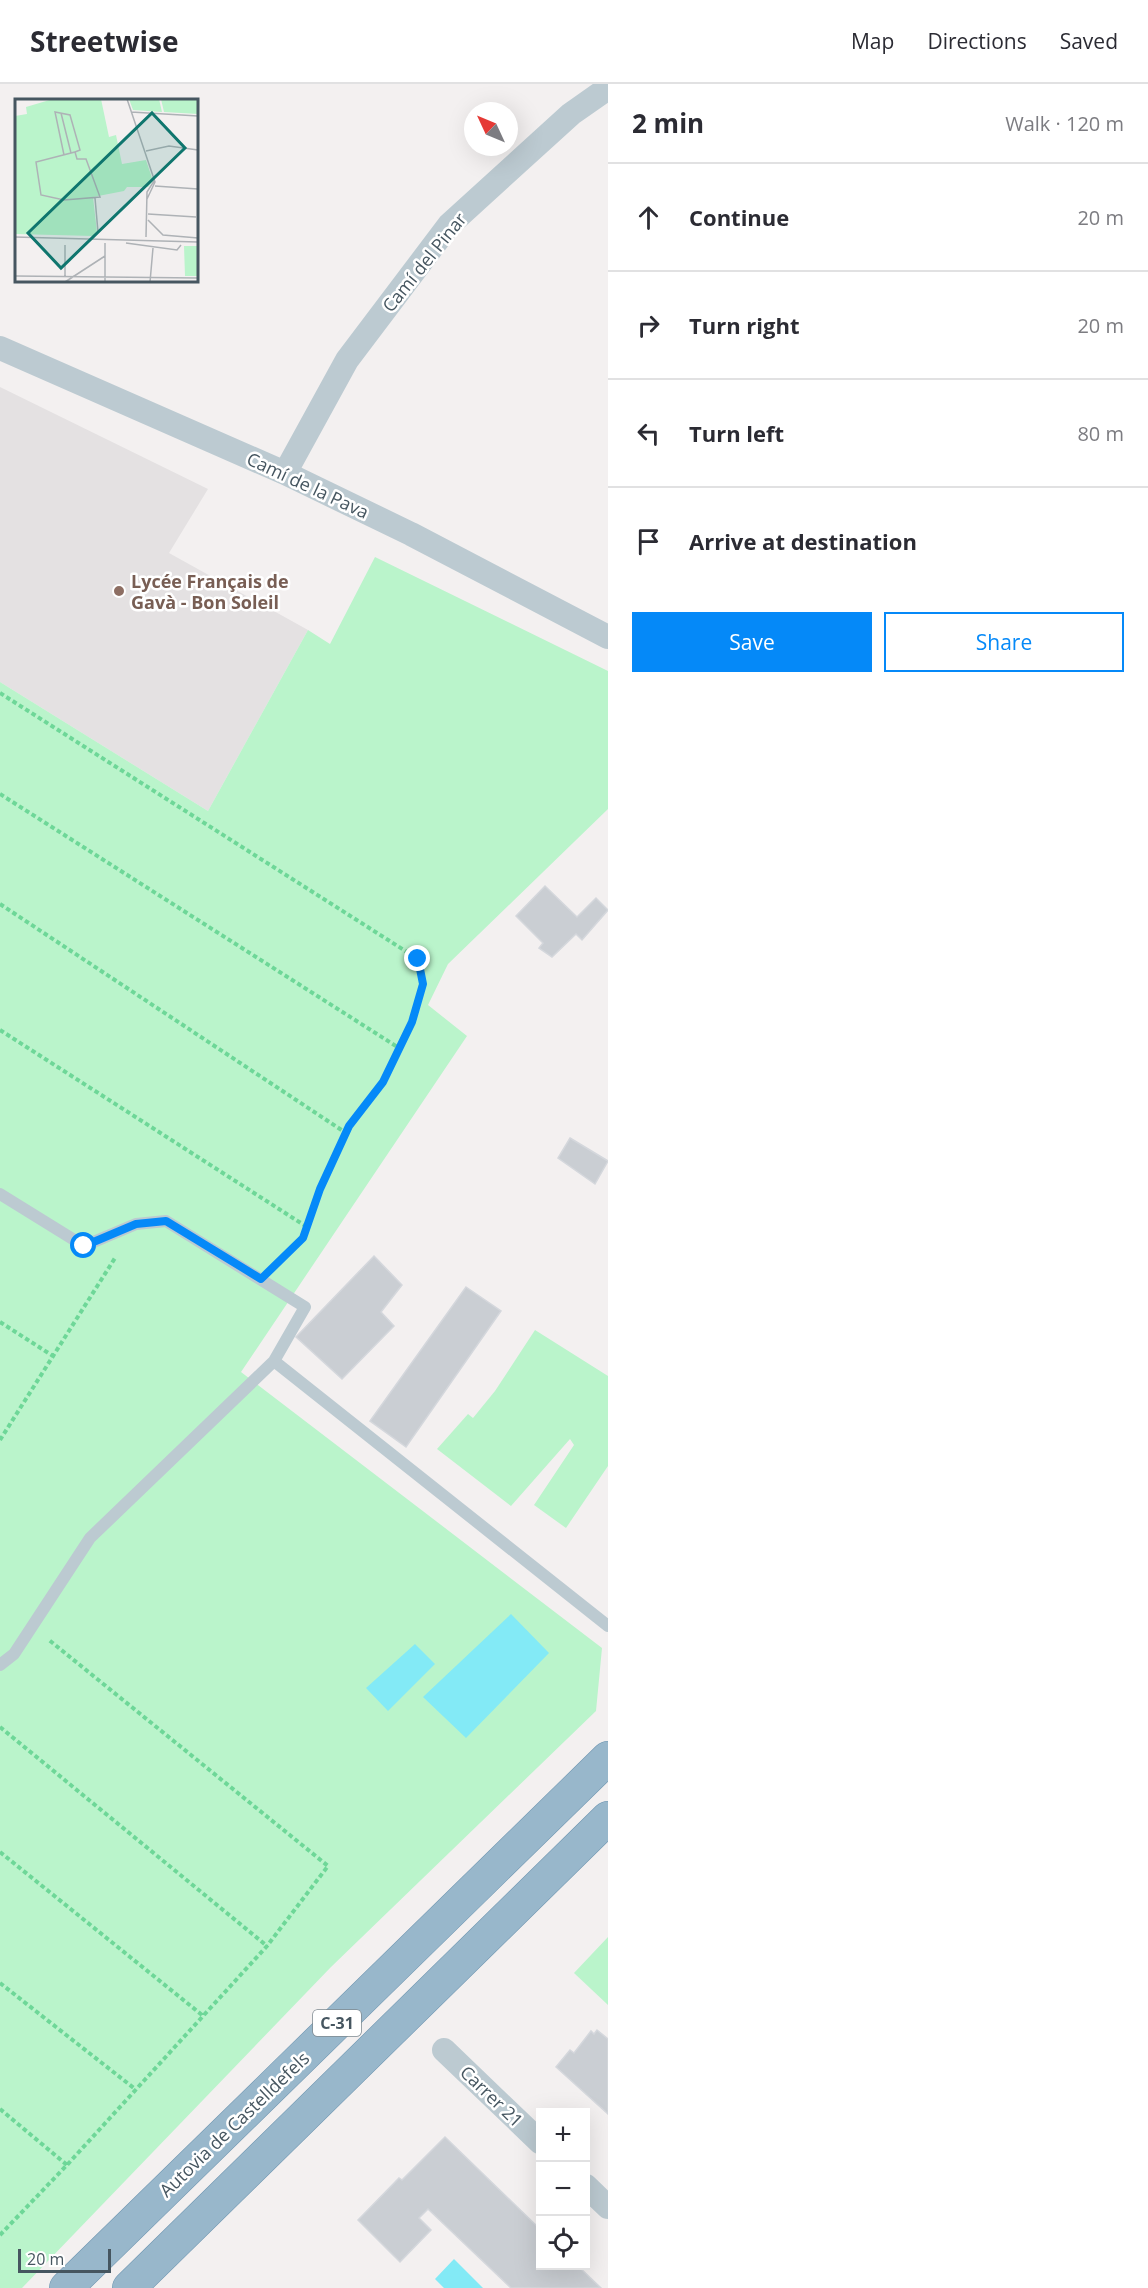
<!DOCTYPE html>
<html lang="en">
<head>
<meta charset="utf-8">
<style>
  :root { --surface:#fff; --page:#f7f7f7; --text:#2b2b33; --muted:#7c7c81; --line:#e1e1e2; --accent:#0589f8 }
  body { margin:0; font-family:"Open Sans",sans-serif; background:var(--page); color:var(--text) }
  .controls { position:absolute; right:18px; bottom:18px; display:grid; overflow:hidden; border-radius:0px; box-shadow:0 6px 24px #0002 }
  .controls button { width:54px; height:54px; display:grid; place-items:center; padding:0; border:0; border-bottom:2px solid var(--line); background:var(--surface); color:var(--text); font:30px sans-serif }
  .compass { position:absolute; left:464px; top:18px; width:54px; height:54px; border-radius:50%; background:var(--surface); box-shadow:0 6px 24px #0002; rotate:314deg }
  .scale { position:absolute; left:18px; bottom:15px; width:93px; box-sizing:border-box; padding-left:6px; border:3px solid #465660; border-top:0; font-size:16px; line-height:21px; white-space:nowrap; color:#465660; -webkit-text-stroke:4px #fff; paint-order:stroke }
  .stop { position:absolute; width:18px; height:18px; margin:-14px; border:4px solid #0589f8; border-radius:50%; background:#fff }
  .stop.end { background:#0589f8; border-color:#fff; box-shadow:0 2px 6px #0008 }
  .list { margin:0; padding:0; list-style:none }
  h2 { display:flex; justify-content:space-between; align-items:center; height:78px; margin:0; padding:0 24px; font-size:26px }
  h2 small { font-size:20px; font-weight:400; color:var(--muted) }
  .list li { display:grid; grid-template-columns:39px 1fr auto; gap:18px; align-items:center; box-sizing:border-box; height:108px; padding:0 24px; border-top:2px solid var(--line) }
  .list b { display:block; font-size:22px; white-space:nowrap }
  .list em { font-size:20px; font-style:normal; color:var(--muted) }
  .actions { display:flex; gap:12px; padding:18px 24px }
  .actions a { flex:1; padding:14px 0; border:2px solid var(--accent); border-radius:0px; text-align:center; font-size:21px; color:var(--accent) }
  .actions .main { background:var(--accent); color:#fff }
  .icon { flex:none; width:33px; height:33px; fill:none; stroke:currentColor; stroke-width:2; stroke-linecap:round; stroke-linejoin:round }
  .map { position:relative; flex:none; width:608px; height:2204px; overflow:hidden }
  header { display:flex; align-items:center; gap:36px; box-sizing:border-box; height:84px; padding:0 30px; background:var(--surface); border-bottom:2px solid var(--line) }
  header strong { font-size:28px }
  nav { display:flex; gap:33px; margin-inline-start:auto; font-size:21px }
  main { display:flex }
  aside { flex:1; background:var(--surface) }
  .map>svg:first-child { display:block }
  .education { fill:#e4e1e2 }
  .green { fill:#baf4cb }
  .water { fill:#83eaf6 }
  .building { fill:#caced3; stroke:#d4d7dc; stroke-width:1.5 }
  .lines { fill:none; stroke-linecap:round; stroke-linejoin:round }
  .trunk-casing { stroke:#6e95b0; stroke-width:34 }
  .path { stroke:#6ed798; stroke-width:4; stroke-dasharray:4.5 3; stroke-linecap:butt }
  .service { stroke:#bccad1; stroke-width:12 }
  .minor { stroke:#bccad1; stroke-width:24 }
  .trunk { stroke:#98b7cb; stroke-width:33 }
  .route { stroke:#0589f8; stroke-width:8 }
  .education-dot { fill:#8d6e63; stroke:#fff; stroke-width:2 }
  .labels { text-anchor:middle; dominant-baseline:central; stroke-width:5; stroke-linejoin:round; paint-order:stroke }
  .shield { fill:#fff; stroke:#7e8990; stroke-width:1.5 }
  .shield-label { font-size:16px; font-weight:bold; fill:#465660 }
  .street-label { font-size:18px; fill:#465660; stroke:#fff }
  .education-label { font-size:18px; font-weight:bold; fill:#785e54; stroke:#fff; text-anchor:start }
  .inset-road { fill:none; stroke:#aeb2b6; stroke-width:1.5 }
  .view { fill:#0f766e; fill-opacity:0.15; stroke:#0f766e; stroke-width:3 }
  .inset-edge { fill:none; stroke:#465660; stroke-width:3 }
</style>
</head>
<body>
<header>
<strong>Streetwise</strong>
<nav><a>Map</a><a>Directions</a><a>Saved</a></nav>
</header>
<main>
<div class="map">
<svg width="608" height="2204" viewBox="0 0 608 2204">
  <rect width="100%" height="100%" fill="#f3f0f0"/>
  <path class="education" d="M0,303L208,405L169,469L308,546L208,727L0,598Z"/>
  <path class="green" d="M375,473L608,587V725L448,880L428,921L467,952L241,1288L602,1564L596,1627L331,1883L22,2204H0V598L208,727L308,546L330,560Z
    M535,1246L608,1292V1382L566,1444L534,1421L574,1361L570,1355L511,1422L437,1365L468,1330L473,1334L495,1307Z
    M608,1853V1921L574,1889Z"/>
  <path class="water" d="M511,1530L549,1569L466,1654L423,1613Z
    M415,1560L435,1580L388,1627L366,1604Z
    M454,2175L483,2204H444L435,2195Z"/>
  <path class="building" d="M545,802L577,833L596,814L608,826L582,856L576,850L552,873L539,864L543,859L516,832Z
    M570,1054L608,1077L595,1100L558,1074Z
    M374,1172L402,1201L381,1228L394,1242L342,1295L296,1253Z
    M466,1203L501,1227L406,1363L370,1337Z
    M597,1946L608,1955V2030L556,1983L570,1966L574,1969L591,1947L594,1950Z
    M445,2053L540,2145V2182H578L601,2204H511L428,2125L419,2134L431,2146L400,2178L358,2136L399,2094L402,2096Z"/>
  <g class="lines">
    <g class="trunk-casing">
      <path id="trunk" d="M66,2204L608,1674
        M129,2204L608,1734"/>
    </g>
    <path class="path" d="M0,609L418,875L423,900L412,938L383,998L349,1042L320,1105L303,1154L276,1181
      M0,710L399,964
      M0,820L346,1049
      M0,946L307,1143
      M0,1238L53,1272
      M0,1356L115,1174
      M0,1643L267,1862
      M0,1768L202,1931
      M0,1899L135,2005
      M0,2025L67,2081
      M0,2151L67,2081L267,1862L328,1782L49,1556"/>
    <path class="service" d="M0,1110L84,1162L136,1140L166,1137L305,1223L274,1277L90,1454L14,1570L0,1581
      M274,1277L608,1542"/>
    <path class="minor" d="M0,264L285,389L411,450L608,553
      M285,389L347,276L449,141L571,30L608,4
      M444,1966L540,2058
      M586,2102L608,2123"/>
    <use href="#trunk" class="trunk"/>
  </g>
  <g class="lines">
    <path class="route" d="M84,1162L136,1140L166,1137L261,1195L303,1154L320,1105L349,1042L383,998L412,938L423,900L418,875"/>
  </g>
  <circle class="education-dot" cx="119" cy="507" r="6"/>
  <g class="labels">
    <rect class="shield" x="313" y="1926" width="48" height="26" rx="4.5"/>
    <g class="shield-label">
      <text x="337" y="1939">C-31</text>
    </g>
    <g class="street-label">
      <text transform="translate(424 178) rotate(-51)">Camí del Pinar</text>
      <text transform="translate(308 401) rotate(25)">Camí de la Pava</text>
      <text transform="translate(492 2012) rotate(44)">Carrer 21</text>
      <text transform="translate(234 2040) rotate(-44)">Autovia de Castelldefels</text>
    </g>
    <g class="education-label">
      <text x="131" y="497">Lycée Français de<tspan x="131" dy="21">Gavà - Bon Soleil</tspan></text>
    </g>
  </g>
  <g transform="translate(15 15)">
    <rect width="183" height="183" fill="#f3f0f0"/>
    <path d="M38,0H86L94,38L101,36L107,65L131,61L138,82L133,88H112L109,92L78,98L82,133L78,137L0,135V17L12,15L11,8ZM114,0H144L147,13L118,11ZM146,0H183V15L149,13ZM169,147H183V177H170Z" fill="#baf4cb"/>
    <path class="inset-road" d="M112,0L140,83L132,100M116,13L183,17M46,14L56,54M131,52L154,47L183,51M60,53L62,60H71L85,98L49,101L26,96L21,63ZM49,56L40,13L55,16L65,51L60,53M140,87L183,90M80,99L83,133M133,115L181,118M133,121L148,136L183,139M0,138L183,143M131,138L132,93L139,82M111,144L162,151L166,146M50,146V178M0,177L183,179M50,183L90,157M90,183V144M135,183L138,149"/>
    <path class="view" d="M137,14L170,49L46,169L13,134Z"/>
    <rect width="183" height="183" class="inset-edge"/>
  </g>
</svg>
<div class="controls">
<button>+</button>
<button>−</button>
<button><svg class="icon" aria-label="locate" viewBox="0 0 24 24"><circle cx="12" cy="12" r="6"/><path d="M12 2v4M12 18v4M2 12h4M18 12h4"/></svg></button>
</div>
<svg class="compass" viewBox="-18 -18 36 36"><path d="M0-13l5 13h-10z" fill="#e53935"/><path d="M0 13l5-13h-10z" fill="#7c7c81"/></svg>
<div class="scale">20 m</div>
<div class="stop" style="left:84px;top:1162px"></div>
<div class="stop end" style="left:418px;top:875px"></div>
</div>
<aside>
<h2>2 min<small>Walk · 120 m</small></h2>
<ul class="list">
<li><svg class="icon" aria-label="ahead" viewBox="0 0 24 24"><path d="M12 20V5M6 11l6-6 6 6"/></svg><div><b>Continue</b></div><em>20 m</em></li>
<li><svg class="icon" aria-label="right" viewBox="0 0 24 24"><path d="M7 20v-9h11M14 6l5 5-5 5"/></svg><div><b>Turn right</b></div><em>20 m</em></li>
<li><svg class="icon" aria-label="left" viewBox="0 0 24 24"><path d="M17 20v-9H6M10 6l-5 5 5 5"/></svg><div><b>Turn left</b></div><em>80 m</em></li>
<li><svg class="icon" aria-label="arrive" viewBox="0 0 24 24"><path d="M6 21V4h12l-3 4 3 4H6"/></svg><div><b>Arrive at destination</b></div></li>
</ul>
<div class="actions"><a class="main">Save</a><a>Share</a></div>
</aside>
</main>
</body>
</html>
